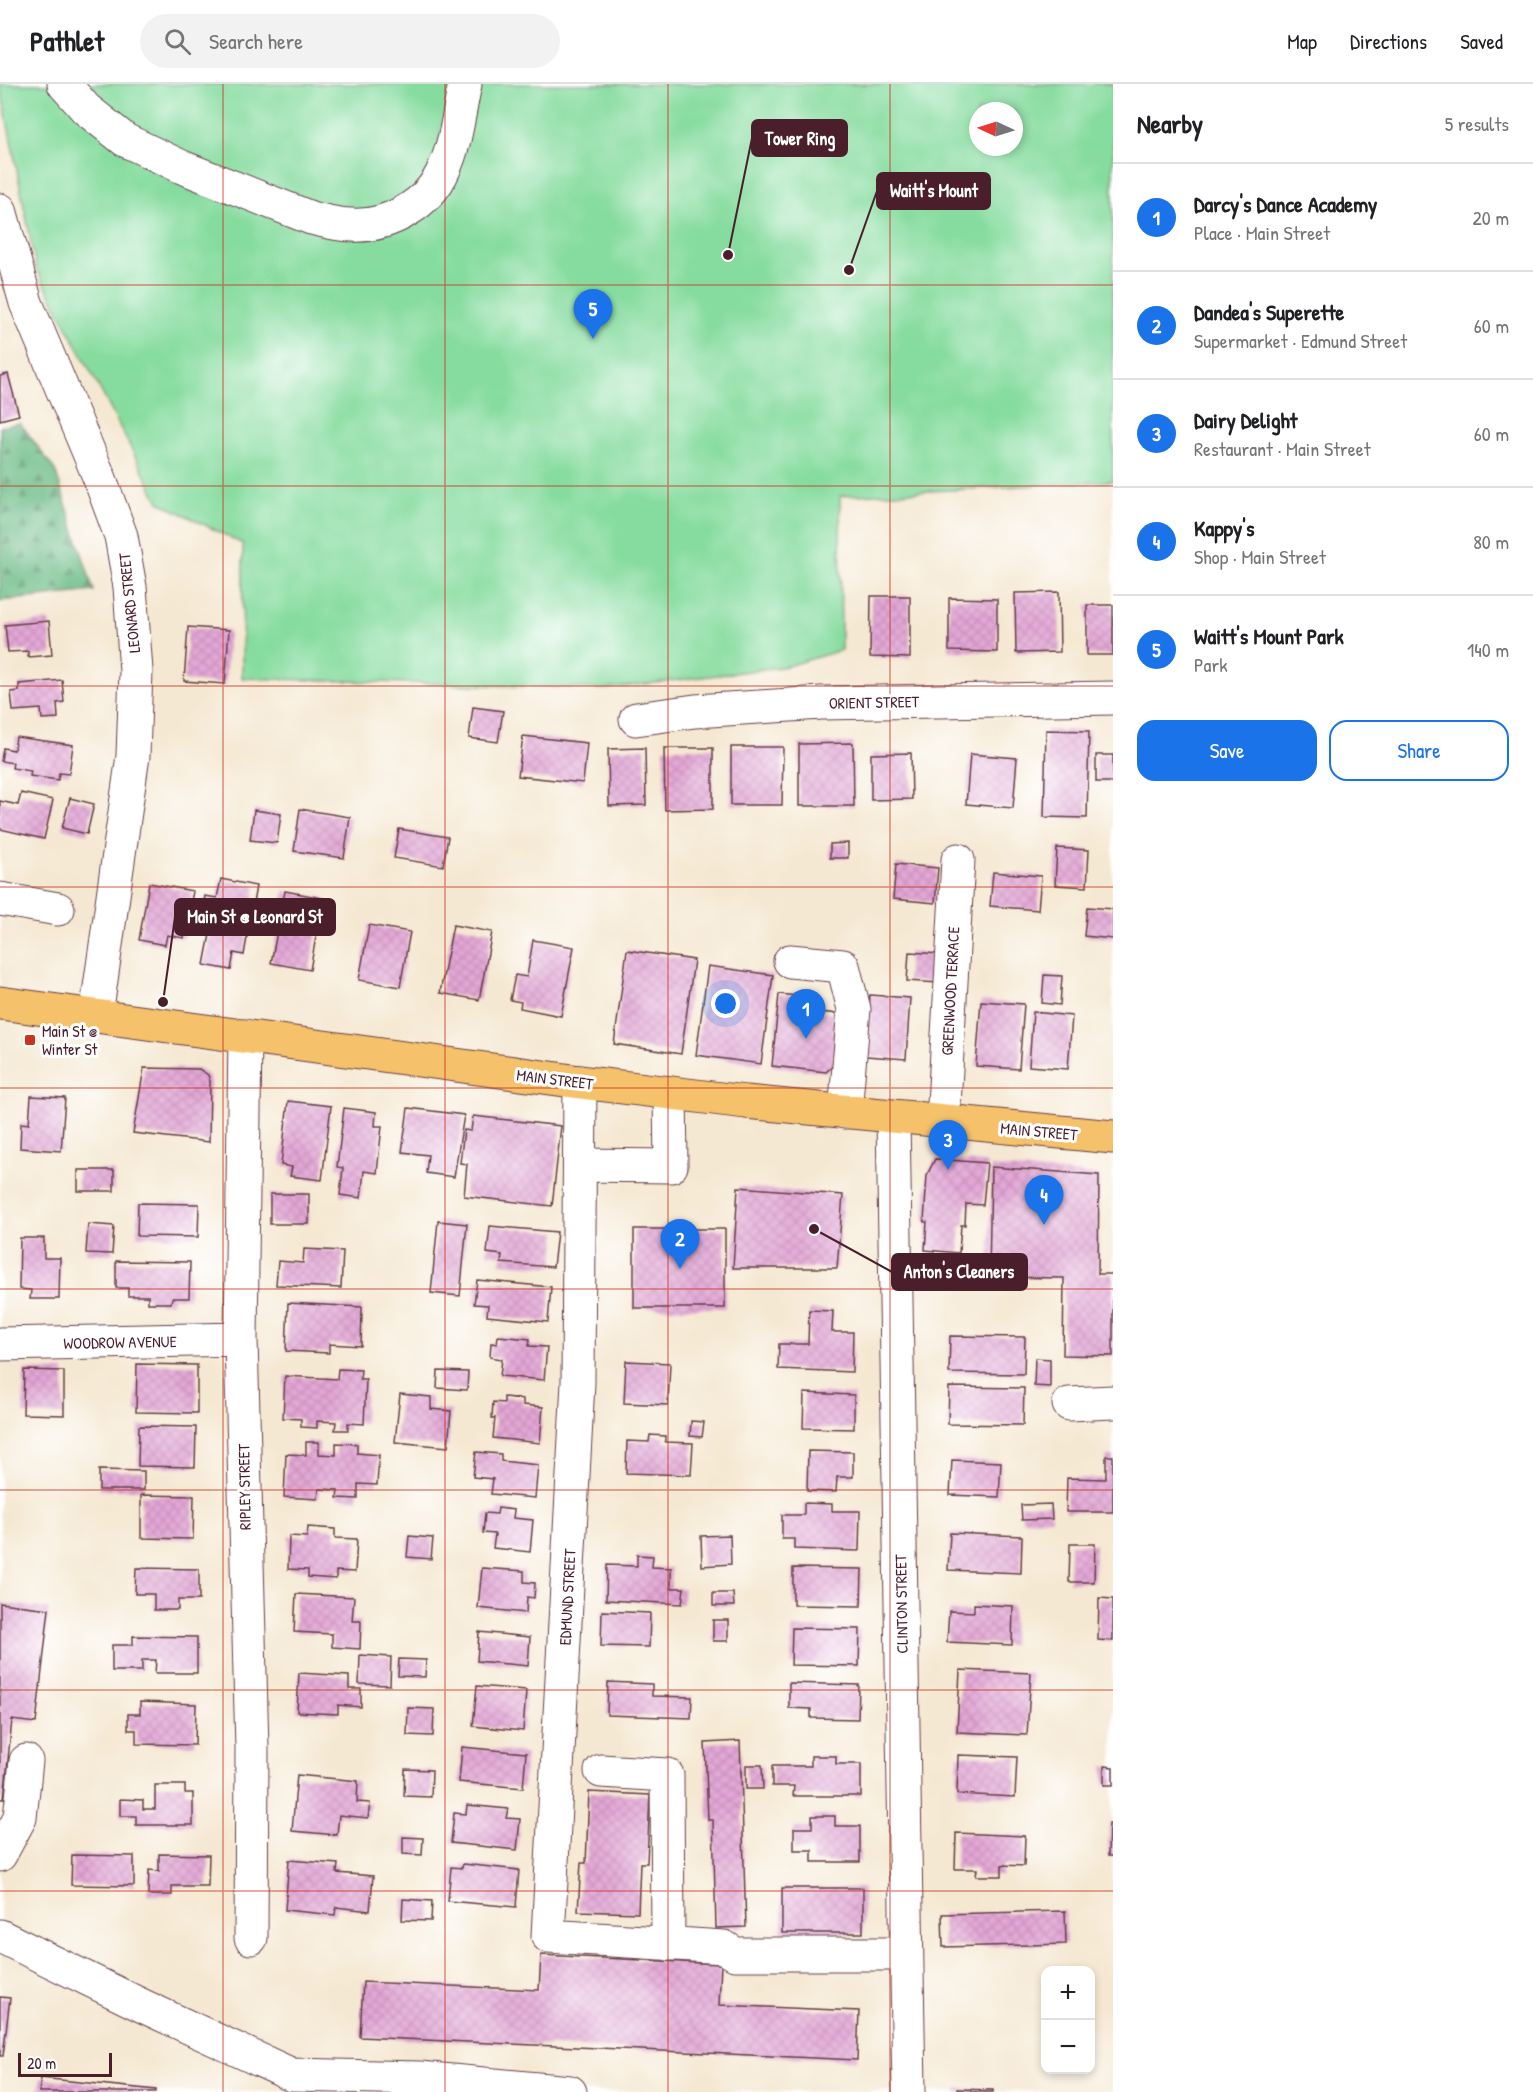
<!DOCTYPE html>
<html lang="en">
<head>
<meta charset="utf-8">
<style>
  :root { --surface:#fff; --page:#f2f2f2; --text:#202124; --muted:#757577; --line:#e0e0e0; --accent:#1a73e8 }
  body { margin:0; font-family:"Patrick Hand",sans-serif; background:var(--page); color:var(--text) }
  .controls { position:absolute; right:18px; bottom:18px; display:grid; overflow:hidden; border-radius:12px; box-shadow:0 3px 9px #0003 }
  .controls button { width:54px; height:54px; display:grid; place-items:center; padding:0; border:0; border-bottom:2px solid var(--line); background:var(--surface); color:var(--text); font:30px sans-serif }
  .compass { position:absolute; left:969px; top:18px; width:54px; height:54px; border-radius:50%; background:var(--surface); box-shadow:0 3px 9px #0003; rotate:274deg }
  .scale { position:absolute; left:18px; bottom:15px; width:94px; box-sizing:border-box; padding-left:6px; border:3px solid #4a1f2b; border-top:0; font-size:16px; line-height:21px; white-space:nowrap; color:#4a1f2b; -webkit-text-stroke:4px #fff; paint-order:stroke }
  .you { position:absolute; left:726px; top:920px; width:21px; height:21px; margin:-15px; border:4px solid #fff; border-radius:50%; background:#1a73e8; box-shadow:0 0 0 9px #1a73e833 }
  .badge { display:grid; place-items:center; width:39px; height:39px; border-radius:50%; background:var(--accent); color:#fff; font-size:20px; font-weight:700 }
  .pin { position:absolute; translate:-50% -50px; filter:drop-shadow(0 2px 3px #0008) }
  .pin::after { content:''; position:absolute; top:32px; width:21px; height:18px; background:inherit; clip-path:polygon(0 0,100% 0,50% 100%) }
  .list { margin:0; padding:0; list-style:none }
  h2 { display:flex; justify-content:space-between; align-items:center; height:78px; margin:0; padding:0 24px; font-size:26px }
  h2 small { font-size:20px; font-weight:400; color:var(--muted) }
  .list li { display:grid; grid-template-columns:39px 1fr auto; gap:18px; align-items:center; box-sizing:border-box; height:108px; padding:0 24px; border-top:2px solid var(--line) }
  .list b { display:block; font-size:22px; white-space:nowrap }
  .list p { margin:0; font-size:20px; white-space:nowrap; color:var(--muted) }
  .list em { font-size:20px; font-style:normal; color:var(--muted) }
  .actions { display:flex; gap:12px; padding:18px 24px }
  .actions a { flex:1; padding:14px 0; border:2px solid var(--accent); border-radius:18px; text-align:center; font-size:21px; color:var(--accent) }
  .actions .main { background:var(--accent); color:#fff }
  .icon { flex:none; width:33px; height:33px; fill:none; stroke:currentColor; stroke-width:2; stroke-linecap:round; stroke-linejoin:round }
  .map { position:relative; flex:none; width:1113px; height:2008px; overflow:hidden }
  header { display:flex; align-items:center; gap:36px; box-sizing:border-box; height:84px; padding:0 30px; background:var(--surface); border-bottom:2px solid var(--line) }
  header strong { font-size:28px }
  nav { display:flex; gap:33px; margin-inline-start:auto; font-size:21px }
  .search { width:420px; height:54px; background:var(--page); display:flex; align-items:center; gap:15px; box-sizing:border-box; padding:0 21px; border-radius:33px; color:var(--muted); font-size:22px }
  main { display:flex }
  aside { flex:1; background:var(--surface) }
  .map>svg:first-child { display:block }
  .forest { fill:url(#forest-firs); stroke:#5b6e58; stroke-width:1.5 }
  .park { fill:#86dc9f; stroke:#687e65; stroke-width:1.5; fill-rule:evenodd }
  .building { fill:url(#building-cross-hatch) }
  .lines { fill:none; stroke-linecap:round; stroke-linejoin:round }
  .minor-casing { stroke:#643d44; stroke-width:35 }
  .major-casing { stroke:#643d44; stroke-width:35 }
  .minor { stroke:#fff; stroke-width:33 }
  .major { stroke:#f5c16b; stroke-width:33 }
  .grid { fill:none; stroke:#c8321e; stroke-width:1.5; stroke-opacity:0.55 }
  .poi-dot { fill:#c8321e; stroke:#fff; stroke-width:2 }
  .labels { text-anchor:middle; dominant-baseline:central; stroke-width:6; stroke-linejoin:round; paint-order:stroke }
  .street-label { font-size:16px; fill:#4a1f2b; stroke:#fff }
  .poi-label { font-size:16px; fill:#4a1f2b; stroke:#fff; text-anchor:start }
  .leader { fill:none; stroke:#4a1f2b; stroke-width:2 }
  .callout-dot { fill:#4a1f2b; stroke:#fff; stroke-width:2 }
  .callout { fill:#4a1f2b; stroke:#4a1f2b; stroke-width:2 }
  .callout-label { font-size:18px; text-anchor:middle; font-weight:bold; fill:#fff }
</style>
</head>
<body>
<header>
<strong>Pathlet</strong>
<div class="search"><svg class="icon" aria-label="search" viewBox="0 0 24 24"><circle cx="10" cy="10" r="6"/><path d="M15 15l6 6"/></svg>Search here</div>
<nav><a>Map</a><a>Directions</a><a>Saved</a></nav>
</header>
<main>
<div class="map">
<svg width="1113" height="2008" viewBox="0 0 1113 2008">
  <defs>
    <pattern id="forest-firs" width="22" height="20" patternUnits="userSpaceOnUse" patternTransform="scale(1.5)"><rect width="22" height="20" fill="#6cbc86"/><path d="M5 1l3.5 6h-7zM16 11l3.5 6h-7z" fill="#5b986e"/></pattern>
    <pattern id="building-cross-hatch" width="8" height="8" patternUnits="userSpaceOnUse" patternTransform="scale(1.5)"><rect width="8" height="8" fill="#e3a7d6"/><path d="M0 0l8 8M0 8l8-8" fill="none" stroke="#c48fb8"/></pattern>
  </defs>
  <rect width="100%" height="100%" fill="#fff"/>
  <filter id="ink" filterUnits="userSpaceOnUse"><feTurbulence type="fractalNoise" baseFrequency=".0167" numOctaves="2"/><feDisplacementMap in="SourceGraphic" scale="12" xChannelSelector="R" yChannelSelector="G"/><feConvolveMatrix kernelMatrix="1 2 1 2 8 2 1 2 1" color-interpolation-filters="sRGB"/></filter>
  <filter id="wash" filterUnits="userSpaceOnUse"><feTurbulence type="fractalNoise" baseFrequency=".008" numOctaves="4" result="noise"/><feDisplacementMap in="SourceGraphic" scale="24" xChannelSelector="R" yChannelSelector="G"/><feGaussianBlur stdDeviation="1.35" result="paint"/><feColorMatrix in="noise" values="0 0 0 0 0 0 0 0 0 0 0 0 0 0 0 0 0 1.4 0 .05"/><feComposite in="paint" operator="in"/></filter>
  <g filter="url(#wash)">
    <rect width="100%" height="100%" fill="#f5e8d2"/>
    <path class="forest" d="M20,339L55,386L94,507L0,517V343Z"/>
    <path class="park" d="M0,0H1113V397L840,412L841,566L788,582L607,605L242,594L243,460L159,418L111,326L36,184ZM978,27H1014V63H978Z"/>
    <g id="blocks">
      <path class="building" d="M8,290L19,331L0,336V292Z
        M1059,508L1060,568L1016,569L1015,509Z
        M871,512H910V574L870,573Z
        M949,514L997,515V568L949,567Z
        M1087,521H1113V571H1087Z
        M49,537L52,571L28,573V567L8,568L5,541Z
        M188,543L229,546L225,600L184,597Z
        M62,596L64,618L57,619L58,634L42,635L41,625L13,627L11,608L19,607V600Z
        M473,623L503,627L498,658L469,654Z
        M1046,646L1089,647L1087,734L1044,733Z
        M523,652L587,659L583,699L518,692Z
        M16,653L73,661L69,690L59,689L58,696L30,692L31,687L12,684L13,679L1,677L3,664L14,666Z
        M853,659L854,722H799V660Z
        M731,663H783L782,721H731Z
        M645,664L646,721L609,722L608,665Z
        M664,664H713V725L665,726Z
        M911,669L912,715L871,716V670Z
        M970,670L1017,674L1013,724L966,720Z
        M1096,671H1113V698H1096Z
        M21,709L53,716L44,755L0,745V717L18,721Z
        M70,714L94,720L87,750L62,744Z
        M300,725L350,733L344,774L294,767Z
        M254,726L281,730L277,759L250,756Z
        M399,745L448,753L443,782L394,774Z
        M848,759V774H830V760Z
        M1057,764L1089,766L1087,803L1055,801Z
        M896,780L938,784L935,819L893,815Z
        M993,788L1041,792L1038,826L990,822Z
        M221,795L256,802L244,871L234,869L231,886L204,881L211,845L200,843L205,812L217,814Z
        M149,799L193,807L184,854L167,851L165,861L139,856Z
        M285,807L323,814L310,886L271,879Z
        M1087,823L1113,825V855L1084,852Z
        M369,841L410,848L400,903L359,896Z
        M453,841L492,848L479,916L440,909Z
        M533,856L574,863L561,932L520,924L521,918L510,916L515,891L527,893Z
        M627,866L694,876L681,970L614,960Z
        M909,868L941,870L939,899L907,897Z
        M708,882L773,891L761,980L696,971Z
        M1044,891L1062,892L1060,921L1042,919Z
        M779,910L797,912L796,926L840,930L835,980L826,988L772,982Z
        M870,911L910,914L906,975L866,972Z
        M981,917L1024,920L1019,985L976,982Z
        M1033,928L1072,932L1068,985L1029,982Z
        M144,984L199,985L208,991L210,997L209,1058L133,1049Z
        M31,1012L65,1014L61,1067L20,1064L21,1039L29,1040Z
        M288,1017L331,1022L322,1096L290,1092L292,1083L281,1081Z
        M344,1024L376,1028L375,1042H382L377,1089L364,1087L361,1114L340,1111L343,1084L337,1083Z
        M408,1024L464,1031L454,1093L426,1089L428,1071L402,1068Z
        M473,1032L561,1042L552,1122L464,1112L467,1080L460,1079L464,1046L471,1047Z
        M935,1075L987,1079L983,1121L966,1120L965,1141H961L959,1169L925,1166L927,1138H924L927,1091Z
        M991,1083L1099,1091L1098,1190H1113V1272L1063,1271L1064,1194L989,1193Z
        M78,1086H114V1107H78Z
        M738,1103L843,1111L837,1184H733Z
        M270,1110H309V1140H270Z
        M138,1119L199,1120L198,1153L137,1152Z
        M438,1137L467,1140L460,1212L431,1209Z
        M88,1140L114,1142L112,1170L86,1169Z
        M490,1142L557,1148L553,1183L501,1179L502,1171L487,1169Z
        M634,1145H725V1224H634Z
        M20,1154H44V1174H60L59,1215H30L31,1206L19,1205Z
        M304,1165L343,1167L341,1204L276,1201L278,1177L303,1179Z
        M116,1177L190,1178L189,1214H172L171,1219H148V1212H128V1204H116Z
        M477,1196L551,1203L548,1238L487,1232L488,1221L474,1220Z
        M288,1219L362,1223L361,1262L329,1260V1269L286,1267Z
        M809,1226L833,1227L832,1248H853L852,1288L778,1285L779,1260H808Z
        M498,1252L530,1255L529,1262L547,1263L544,1296L500,1292L502,1275L490,1273L491,1259L497,1260Z
        M950,1252L1025,1253L1024,1290L949,1289Z
        M1035,1274L1050,1275V1303L1034,1302Z
        M626,1277L670,1279L668,1321L624,1319Z
        M137,1280L197,1281V1329L136,1328Z
        M338,1285L361,1286L360,1295H366L364,1340L348,1339V1346H335L336,1338L317,1337V1344L301,1343V1335L283,1334L285,1292L337,1295Z
        M24,1286L64,1287V1331L23,1330Z
        M438,1287L468,1288L467,1306L437,1304Z
        M949,1303L1024,1304L1023,1341L948,1340Z
        M804,1309L854,1311V1345L803,1344Z
        M400,1310L431,1313V1325L451,1327L448,1363L395,1358Z
        M504,1313L523,1315V1321L543,1323L540,1359L493,1354L495,1334H492L493,1318L504,1319Z
        M691,1337L704,1338L702,1353L690,1352Z
        M139,1342L196,1343L195,1383L138,1382Z
        M650,1351L665,1352V1358L693,1359L691,1391L626,1389L627,1357L649,1358Z
        M306,1358H319V1370L336,1371V1359L357,1360V1369L379,1371L377,1401L358,1400V1415L337,1414L338,1406L319,1405L318,1415L284,1413L286,1370L306,1371Z
        M808,1367L853,1368V1393H837L836,1408L807,1407Z
        M476,1368L501,1370V1377L538,1381L535,1414L491,1410L493,1395L473,1393Z
        M1106,1372H1113V1428H1066L1067,1394L1106,1395Z
        M952,1376L1001,1378L999,1413L950,1411Z
        M99,1386L144,1387V1406H99Z
        M141,1411L194,1412L193,1455L141,1454Z
        M804,1419L832,1420V1427H860L859,1467L794,1465V1455H782V1431H804Z
        M1051,1420L1052,1435L1022,1436L1021,1421Z
        M498,1424L514,1426L513,1434L533,1436L530,1468L493,1464L495,1450L483,1449L485,1429L497,1430Z
        M308,1443L335,1445V1454L357,1455L355,1488L336,1487V1495L308,1493V1486L288,1485L289,1452L307,1453Z
        M950,1449L1022,1452L1021,1489L948,1486Z
        M730,1451L731,1480L702,1482L701,1452Z
        M409,1452L433,1454L431,1475L407,1473Z
        M1070,1460H1095L1094,1498H1069Z
        M637,1471L653,1472L652,1483L671,1484V1504H684L682,1520L606,1516L607,1481L637,1482Z
        M136,1484L199,1485V1516H178V1526H154V1510H135Z
        M482,1484L524,1487V1498L535,1499L534,1514L527,1513L526,1529L478,1524Z
        M793,1484L862,1485L861,1522L793,1521Z
        M713,1509H733L734,1522H713Z
        M296,1510L354,1513L352,1537H361L360,1565L332,1563V1550L294,1548Z
        M1099,1514L1113,1515V1557L1098,1556Z
        M0,1519L49,1525L36,1639L12,1636L4,1715H0Z
        M974,1520L1013,1522L1012,1561L947,1558L949,1527L974,1528Z
        M602,1527L650,1529L649,1563L601,1562Z
        M713,1536H728V1557H713Z
        M792,1544L860,1545L859,1582L791,1581Z
        M479,1548L530,1553L528,1582L477,1577Z
        M133,1552L197,1553V1589H155L156,1576H142V1587H112V1561H133Z
        M360,1571L391,1573L390,1601L359,1600Z
        M399,1575L426,1576L425,1593L398,1592Z
        M960,1586L1031,1589L1027,1651L957,1648Z
        M299,1589L349,1592V1605H361V1623L338,1621V1630L297,1628Z
        M608,1598L652,1600V1612L692,1613L691,1634L607,1631Z
        M789,1599L859,1601L858,1635L811,1634V1625L789,1624Z
        M477,1602L526,1606L523,1647L473,1642Z
        M140,1618L196,1620L195,1661L136,1660V1646H128V1630H140Z
        M408,1624L434,1625L433,1652L407,1651Z
        M740,1657L746,1843L716,1844L713,1736H708L705,1659Z
        M462,1663L526,1669L523,1704L459,1698Z
        M958,1671L1017,1673L1015,1713L957,1710Z
        M811,1672H836V1680H861V1712H793L794,1702H772V1682H811Z
        M746,1681H762L763,1705H746Z
        M1104,1682L1113,1683V1701H1104Z
        M405,1685L432,1686L431,1713L404,1712Z
        M297,1691L358,1697L357,1718L370,1719L368,1734L339,1731L337,1751L292,1747Z
        M155,1701H185V1709H193V1741H136V1732H120V1715L143,1716V1725H155Z
        M589,1708L650,1711L647,1779H640L638,1829L578,1827L581,1779H586Z
        M467,1721L508,1725L506,1734L520,1735L517,1766L451,1759L454,1729L466,1730Z
        M812,1732H835V1742H860V1778H812V1766H794V1744H812Z
        M1109,1740H1113V1772H1108Z
        M956,1749L1025,1752L1024,1782L1002,1781V1792H976L977,1785H955Z
        M403,1753L423,1754L422,1771L403,1770Z
        M159,1770L209,1771L208,1802H172V1811H148L149,1786L159,1787Z
        M72,1771L134,1772V1802L71,1801Z
        M289,1776L338,1780L337,1789L373,1792L370,1827L336,1823L335,1831L285,1826Z
        M463,1780L519,1786L516,1823L448,1817L451,1783L462,1784Z
        M782,1804H863V1849H782Z
        M403,1815L432,1817L431,1837L402,1836Z
        M1065,1827L1066,1860L943,1863L942,1830Z
        M541,1871L721,1880L719,1921L859,1927L857,1976L360,1953L363,1898L539,1906Z
        M0,1913L10,1914L3,1972H0Z
        M41,1994L156,2006V2008H39Z
        M957,2005L993,2006V2008H957Z"/>
    </g>
  </g>
  <g filter="url(#ink)">
    <use href="#blocks" fill-opacity="0" stroke="#643d44" stroke-width="1.5"/>
    <g class="lines">
      <g class="minor-casing">
        <path id="minor" d="M64,0L86,25L125,56L182,83L311,134C324,137 338,141 352,141C389,143 429,120 444,85C456,59 459,28 465,0
          M0,126L26,219L100,395L121,452L130,503L136,587L133,672L96,931
          M636,635L695,627L822,619L1113,614
          M0,815L58,825
          M790,877L843,882L854,925L845,1028
          M245,952L241,1255L252,1664L251,1854
          M580,998L578,1299L548,1852L724,1863L735,1870H906
          M893,1033L909,2008
          M943,1038L958,776
          M580,1081L671,1082L670,1009
          M0,1260L241,1255
          M1069,1320L1113,1318
          M601,1687L667,1691L668,1860
          M0,1771L20,1734L26,1677
          M0,1852L143,1922L292,1991L420,1994L570,2008"/>
      </g>
      <g class="major-casing">
        <path id="major" d="M0,919L580,998L746,1018L1113,1053"/>
      </g>
      <use href="#minor" class="minor"/>
      <use href="#major" class="major"/>
    </g>
  </g>
  <path class="grid" d="M223,0V2008M445,0V2008M668,0V2008M890,0V2008M0,201H1113M0,402H1113M0,602H1113M0,803H1113M0,1004H1113M0,1205H1113M0,1406H1113M0,1606H1113M0,1807H1113"/>
  <rect class="poi-dot" x="24" y="950" width="12" height="12" rx="3"/>
  <g class="labels">
    <g class="street-label">
      <text transform="translate(129 519) rotate(-96)">LEONARD STREET</text>
      <text transform="translate(874 618) rotate(-1)">ORIENT STREET</text>
      <text transform="translate(950 907) rotate(-87)">GREENWOOD TERRACE</text>
      <text transform="translate(555 995) rotate(7)">MAIN STREET</text>
      <text transform="translate(1039 1047) rotate(5)">MAIN STREET</text>
      <text transform="translate(120 1258) rotate(-1)">WOODROW AVENUE</text>
      <text transform="translate(244 1403) rotate(-91)">RIPLEY STREET</text>
      <text transform="translate(567 1513) rotate(-87)">EDMUND STREET</text>
      <text transform="translate(901 1520) rotate(-91)">CLINTON STREET</text>
    </g>
    <g class="poi-label">
      <text x="42" y="947">Main St @<tspan x="42" dy="18">Winter St</tspan></text>
    </g>
  </g>
  <path class="leader" d="M728 171L752 54M849 186L877 107M163 918L175 833M814 1145L892 1188"/>
  <g class="callout-dot">
    <circle cx="728" cy="171" r="6"/>
    <circle cx="849" cy="186" r="6"/>
    <circle cx="163" cy="918" r="6"/>
    <circle cx="814" cy="1145" r="6"/>
  </g>
  <g class="callout">
    <rect x="752" y="36" width="95" height="36" rx="6"/>
    <rect x="877" y="89" width="113" height="36" rx="6"/>
    <rect x="175" y="815" width="160" height="36" rx="6"/>
    <rect x="892" y="1170" width="135" height="36" rx="6"/>
  </g>
  <g class="callout-label">
    <text x="800" y="61">Tower Ring</text>
    <text x="934" y="113">Waitt's Mount</text>
    <text x="255" y="839">Main St @ Leonard St</text>
    <text x="959" y="1194">Anton's Cleaners</text>
  </g>
</svg>
<div class="controls">
<button>+</button>
<button>−</button>
</div>
<svg class="compass" viewBox="-18 -18 36 36"><path d="M0-13l5 13h-10z" fill="#e53935"/><path d="M0 13l5-13h-10z" fill="#757577"/></svg>
<div class="scale">20 m</div>
<div class="you"></div>
<div class="pin badge" style="left:806px;top:955px">1</div>
<div class="pin badge" style="left:680px;top:1185px">2</div>
<div class="pin badge" style="left:948px;top:1086px">3</div>
<div class="pin badge" style="left:1044px;top:1141px">4</div>
<div class="pin badge" style="left:593px;top:255px">5</div>
</div>
<aside>
<h2>Nearby<small>5 results</small></h2>
<ul class="list">
<li><span class="badge">1</span><div><b>Darcy's Dance Academy</b><p>Place · Main Street</p></div><em>20 m</em></li>
<li><span class="badge">2</span><div><b>Dandea's Superette</b><p>Supermarket · Edmund Street</p></div><em>60 m</em></li>
<li><span class="badge">3</span><div><b>Dairy Delight</b><p>Restaurant · Main Street</p></div><em>60 m</em></li>
<li><span class="badge">4</span><div><b>Kappy's</b><p>Shop · Main Street</p></div><em>80 m</em></li>
<li><span class="badge">5</span><div><b>Waitt's Mount Park</b><p>Park</p></div><em>140 m</em></li>
</ul>
<div class="actions"><a class="main">Save</a><a>Share</a></div>
</aside>
</main>
</body>
</html>
